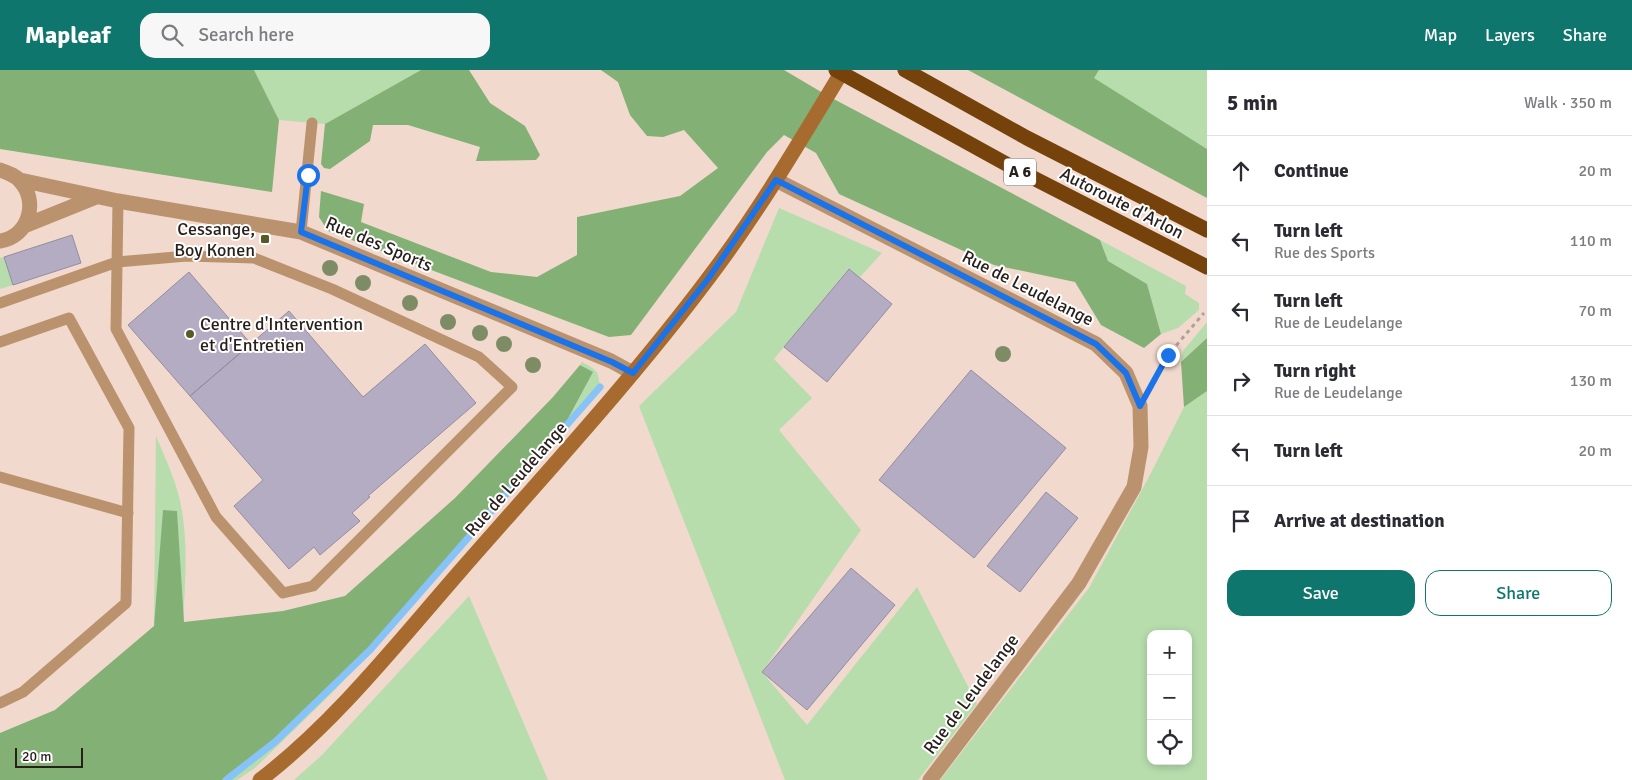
<!DOCTYPE html>
<html lang="en">
<head>
<meta charset="utf-8">
<style>
  :root { --surface:#fff; --page:#f7f7f7; --text:#2b2b33; --muted:#7c7c81; --line:#e1e1e2; --accent:#0f766e }
  body { margin:0; font-family:Signika,sans-serif; background:var(--page); color:var(--text) }
  .controls { position:absolute; right:15px; bottom:15px; display:grid; overflow:hidden; border-radius:10px; box-shadow:0 2px 8px #0003 }
  .controls button { width:45px; height:45px; display:grid; place-items:center; padding:0; border:0; border-bottom:1px solid var(--line); background:var(--surface); color:var(--text); font:25px sans-serif }
  .scale { position:absolute; left:15px; bottom:12px; width:68px; box-sizing:border-box; padding-left:5px; border:2px solid #281f1b; border-top:0; font-size:14px; line-height:18px; white-space:nowrap; color:#281f1b; -webkit-text-stroke:4px #fff; paint-order:stroke }
  .stop { position:absolute; width:15px; height:15px; margin:-11px; border:4px solid #1a73e8; border-radius:50%; background:#fff }
  .stop.end { background:#1a73e8; border-color:#fff; box-shadow:0 1px 5px #0008 }
  .list { margin:0; padding:0; list-style:none }
  h2 { display:flex; justify-content:space-between; align-items:center; height:65px; margin:0; padding:0 20px; font-size:21px }
  h2 small { font-size:16px; font-weight:400; color:var(--muted) }
  .list li { display:grid; grid-template-columns:32px 1fr auto; gap:15px; align-items:center; box-sizing:border-box; height:70px; padding:0 20px; border-top:1px solid var(--line) }
  .list b { display:block; font-size:19px; white-space:nowrap }
  .list p { margin:0; font-size:16px; white-space:nowrap; color:var(--muted) }
  .list em { font-size:16px; font-style:normal; color:var(--muted) }
  .actions { display:flex; gap:10px; padding:15px 20px }
  .actions a { flex:1; padding:11px 0; border:1px solid var(--accent); border-radius:15px; text-align:center; font-size:18px; color:var(--accent) }
  .actions .main { background:var(--accent); color:#fff }
  .icon { flex:none; width:28px; height:28px; fill:none; stroke:currentColor; stroke-width:2; stroke-linecap:round; stroke-linejoin:round }
  .map { position:relative; flex:none; width:1207px; height:710px; overflow:hidden }
  header { display:flex; align-items:center; gap:30px; box-sizing:border-box; height:70px; padding:0 25px; background:var(--accent); color:#fff }
  header strong { font-size:24px }
  nav { display:flex; gap:28px; margin-inline-start:auto; font-size:18px }
  .search { width:350px; height:45px; background:var(--page); display:flex; align-items:center; gap:12px; box-sizing:border-box; padding:0 18px; border-radius:15px; color:var(--muted); font-size:19px }
  main { display:flex }
  aside { flex:1; background:var(--surface) }
  .map>svg:first-child { display:block }
  .green { fill:#b7ddad; fill-rule:evenodd }
  .forest { fill:#82b075 }
  .lines { fill:none; stroke-linecap:round; stroke-linejoin:round }
  .stream { stroke:#88c3f8; stroke-width:7 }
  .building { fill:#b4acc2; stroke:#948ca1 }
  .path { stroke:#b29f95; stroke-width:3; stroke-dasharray:4 4; stroke-linecap:butt }
  .lane { stroke:#bb926e; stroke-width:11 }
  .street { stroke:#bb926e; stroke-width:15 }
  .secondary { stroke:#a76b30; stroke-width:15 }
  .highway { stroke:#74420a; stroke-width:15 }
  .tree { fill:#7e8c66 }
  .route { stroke:#1a73e8; stroke-width:6 }
  .poi-dot { fill:#585927; stroke:#fff; stroke-width:2 }
  .labels { text-anchor:middle; dominant-baseline:central; stroke-width:4; stroke-linejoin:round; paint-order:stroke }
  .shield { fill:#fff; stroke:#68625f; stroke-width:1 }
  .shield-label { font-size:16px; font-weight:bold; fill:#281f1b }
  .street-label { font-size:18px; fill:#281f1b; stroke:#fff }
  .poi-label { font-size:18px; fill:#281f1b; stroke:#fff; text-anchor:end }
</style>
</head>
<body>
<header>
<strong>Mapleaf</strong>
<div class="search"><svg class="icon" aria-label="search" viewBox="0 0 24 24"><circle cx="10" cy="10" r="6"/><path d="M15 15l6 6"/></svg>Search here</div>
<nav><a>Map</a><a>Layers</a><a>Share</a></nav>
</header>
<main>
<div class="map">
<svg width="1207" height="710" viewBox="0 0 1207 710">
  <rect width="100%" height="100%" fill="#f1d9cd"/>
  <path class="green" d="M254,0H421L325,54L279,50Z
    M1099,0H1207V79L1093,8Z
    M779,138L882,183L859,208L848,199L774,289L812,328L779,360L861,460L762,602L807,655L917,517L977,634L918,710H785L639,336L736,242Z
    M1100,170L1186,216L1185,224L1199,233V240L1178,258L1161,264L1147,214L1108,191Z
    M4,187L13,215L0,219V188Z
    M1207,252V268L1181,292L1183,281Z
    M582,292C597,300 598,300 600,317L336,619L255,698L237,710H226L275,672L370,580L563,358L592,303L580,295Z
    M1207,321V710H940L1089,518L1151,403L1184,337ZM1151,564H1188V691H1151Z
    M156,366C166,390 178,415 182,441C188,477 185,517 183,552L177,441L154,556Z
    M469,526L548,710H294L322,685Z"/>
  <path class="forest" d="M0,0H254L279,50L272,122L0,79Z
    M421,0H469L490,33L525,56L540,85L536,90L476,91L480,77L408,55H373L370,71L330,99L324,98L321,94L325,54Z
    M601,0H784L828,26L1100,170L1108,191L1147,214L1161,264L1144,278L1101,255L1075,212L994,195L839,124L816,83L784,65L767,82L631,265L609,267L328,161L319,147L321,121L364,134L361,152L491,202L537,207L577,185V147L680,126L718,98L684,60L663,67L647,66L630,45L618,12Z
    M968,0H1099L1094,8L1207,79V128Z
    M1207,268V321L1184,337L1181,292Z
    M580,295L593,302L563,358L370,580L275,672L226,710H0V663L55,640L154,556L163,440L177,441L184,552L283,541L345,526L455,428L553,327Z"/>
  <g class="lines">
    <path class="stream" d="M226,710L275,672L370,580L600,317"/>
  </g>
  <path class="building" d="M72,165L81,193L13,215L4,187Z
    M849,199L892,234L827,312L784,277Z
    M189,202L251,274L190,326L128,255Z
    M289,241L363,327L425,274L476,333L368,426L370,427L352,443L360,451L320,485L314,477L289,499L234,436L263,410L190,326Z
    M971,300L1066,378L974,488L879,410Z
    M1046,422L1078,448L1020,522L987,496Z
    M851,498L895,535L807,640L762,602Z"/>
  <g class="lines">
    <path class="path" d="M1151,316L1168,285L1204,243"/>
    <path class="lane" d="M301,162L312,53
      M0,233L117,192L187,186L254,188L332,219L479,287L512,317L313,516L283,523L216,447L116,259L118,131
      M0,272L69,248L129,358L126,533L23,622L0,633
      M0,407L128,443"/>
    <path class="street" d="M0,100C8,103 15,105 20,111C39,131 29,167 0,171
      M20,110L118,131L301,162L611,291L633,303
      M776,110L1096,274L1126,303L1140,336L1141,377L1134,417L1079,513L930,710
      M24,156L96,127"/>
    <path class="secondary" d="M260,710C336,652 399,571 462,499C545,404 631,311 707,210C758,143 800,71 843,0"/>
    <path class="highway" d="M836,0L1010,96L1207,197
      M905,0L1027,68L1207,160"/>
  </g>
  <g class="tree">
    <circle cx="330" cy="198" r="8"/>
    <circle cx="363" cy="213" r="8"/>
    <circle cx="410" cy="233" r="8"/>
    <circle cx="448" cy="252" r="8"/>
    <circle cx="480" cy="263" r="8"/>
    <circle cx="504" cy="274" r="8"/>
    <circle cx="1003" cy="284" r="8"/>
    <circle cx="533" cy="295" r="8"/>
  </g>
  <g class="lines">
    <path class="route" d="M308,105L301,162L612,292L633,303L708,209L776,110L1096,274L1126,303L1140,336L1168,285"/>
  </g>
  <g class="poi-dot">
    <rect x="260" y="164" width="10" height="10" rx="2.5"/>
    <circle cx="190" cy="264" r="5"/>
  </g>
  <g class="labels">
    <rect class="shield" x="1004" y="88.5" width="32" height="27" rx="4"/>
    <g class="shield-label">
      <text x="1020" y="102">A 6</text>
    </g>
    <g class="street-label">
      <text transform="translate(1122 133) rotate(27)">Autoroute d'Arlon</text>
      <text transform="translate(379 174) rotate(23)">Rue des Sports</text>
      <text transform="translate(1028 218) rotate(27)">Rue de Leudelange</text>
      <text transform="translate(516 409) rotate(-49)">Rue de Leudelange</text>
      <text transform="translate(971 624) rotate(-53)">Rue de Leudelange</text>
    </g>
    <g class="poi-label">
      <text x="255" y="159">Cessange,<tspan x="255" dy="21">Boy Konen</tspan></text>
      <text x="200" y="254" text-anchor="start">Centre d'Intervention<tspan x="200" dy="21">et d'Entretien</tspan></text>
    </g>
  </g>
</svg>
<div class="controls">
<button>+</button>
<button>−</button>
<button><svg class="icon" aria-label="locate" viewBox="0 0 24 24"><circle cx="12" cy="12" r="6"/><path d="M12 2v4M12 18v4M2 12h4M18 12h4"/></svg></button>
</div>
<div class="scale">20 m</div>
<div class="stop" style="left:308px;top:105px"></div>
<div class="stop end" style="left:1168px;top:285px"></div>
</div>
<aside>
<h2>5 min<small>Walk · 350 m</small></h2>
<ul class="list">
<li><svg class="icon" aria-label="ahead" viewBox="0 0 24 24"><path d="M12 20V5M6 11l6-6 6 6"/></svg><div><b>Continue</b></div><em>20 m</em></li>
<li><svg class="icon" aria-label="left" viewBox="0 0 24 24"><path d="M17 20v-9H6M10 6l-5 5 5 5"/></svg><div><b>Turn left</b><p>Rue des Sports</p></div><em>110 m</em></li>
<li><svg class="icon" aria-label="left" viewBox="0 0 24 24"><path d="M17 20v-9H6M10 6l-5 5 5 5"/></svg><div><b>Turn left</b><p>Rue de Leudelange</p></div><em>70 m</em></li>
<li><svg class="icon" aria-label="right" viewBox="0 0 24 24"><path d="M7 20v-9h11M14 6l5 5-5 5"/></svg><div><b>Turn right</b><p>Rue de Leudelange</p></div><em>130 m</em></li>
<li><svg class="icon" aria-label="left" viewBox="0 0 24 24"><path d="M17 20v-9H6M10 6l-5 5 5 5"/></svg><div><b>Turn left</b></div><em>20 m</em></li>
<li><svg class="icon" aria-label="arrive" viewBox="0 0 24 24"><path d="M6 21V4h12l-3 4 3 4H6"/></svg><div><b>Arrive at destination</b></div></li>
</ul>
<div class="actions"><a class="main">Save</a><a>Share</a></div>
</aside>
</main>
</body>
</html>
